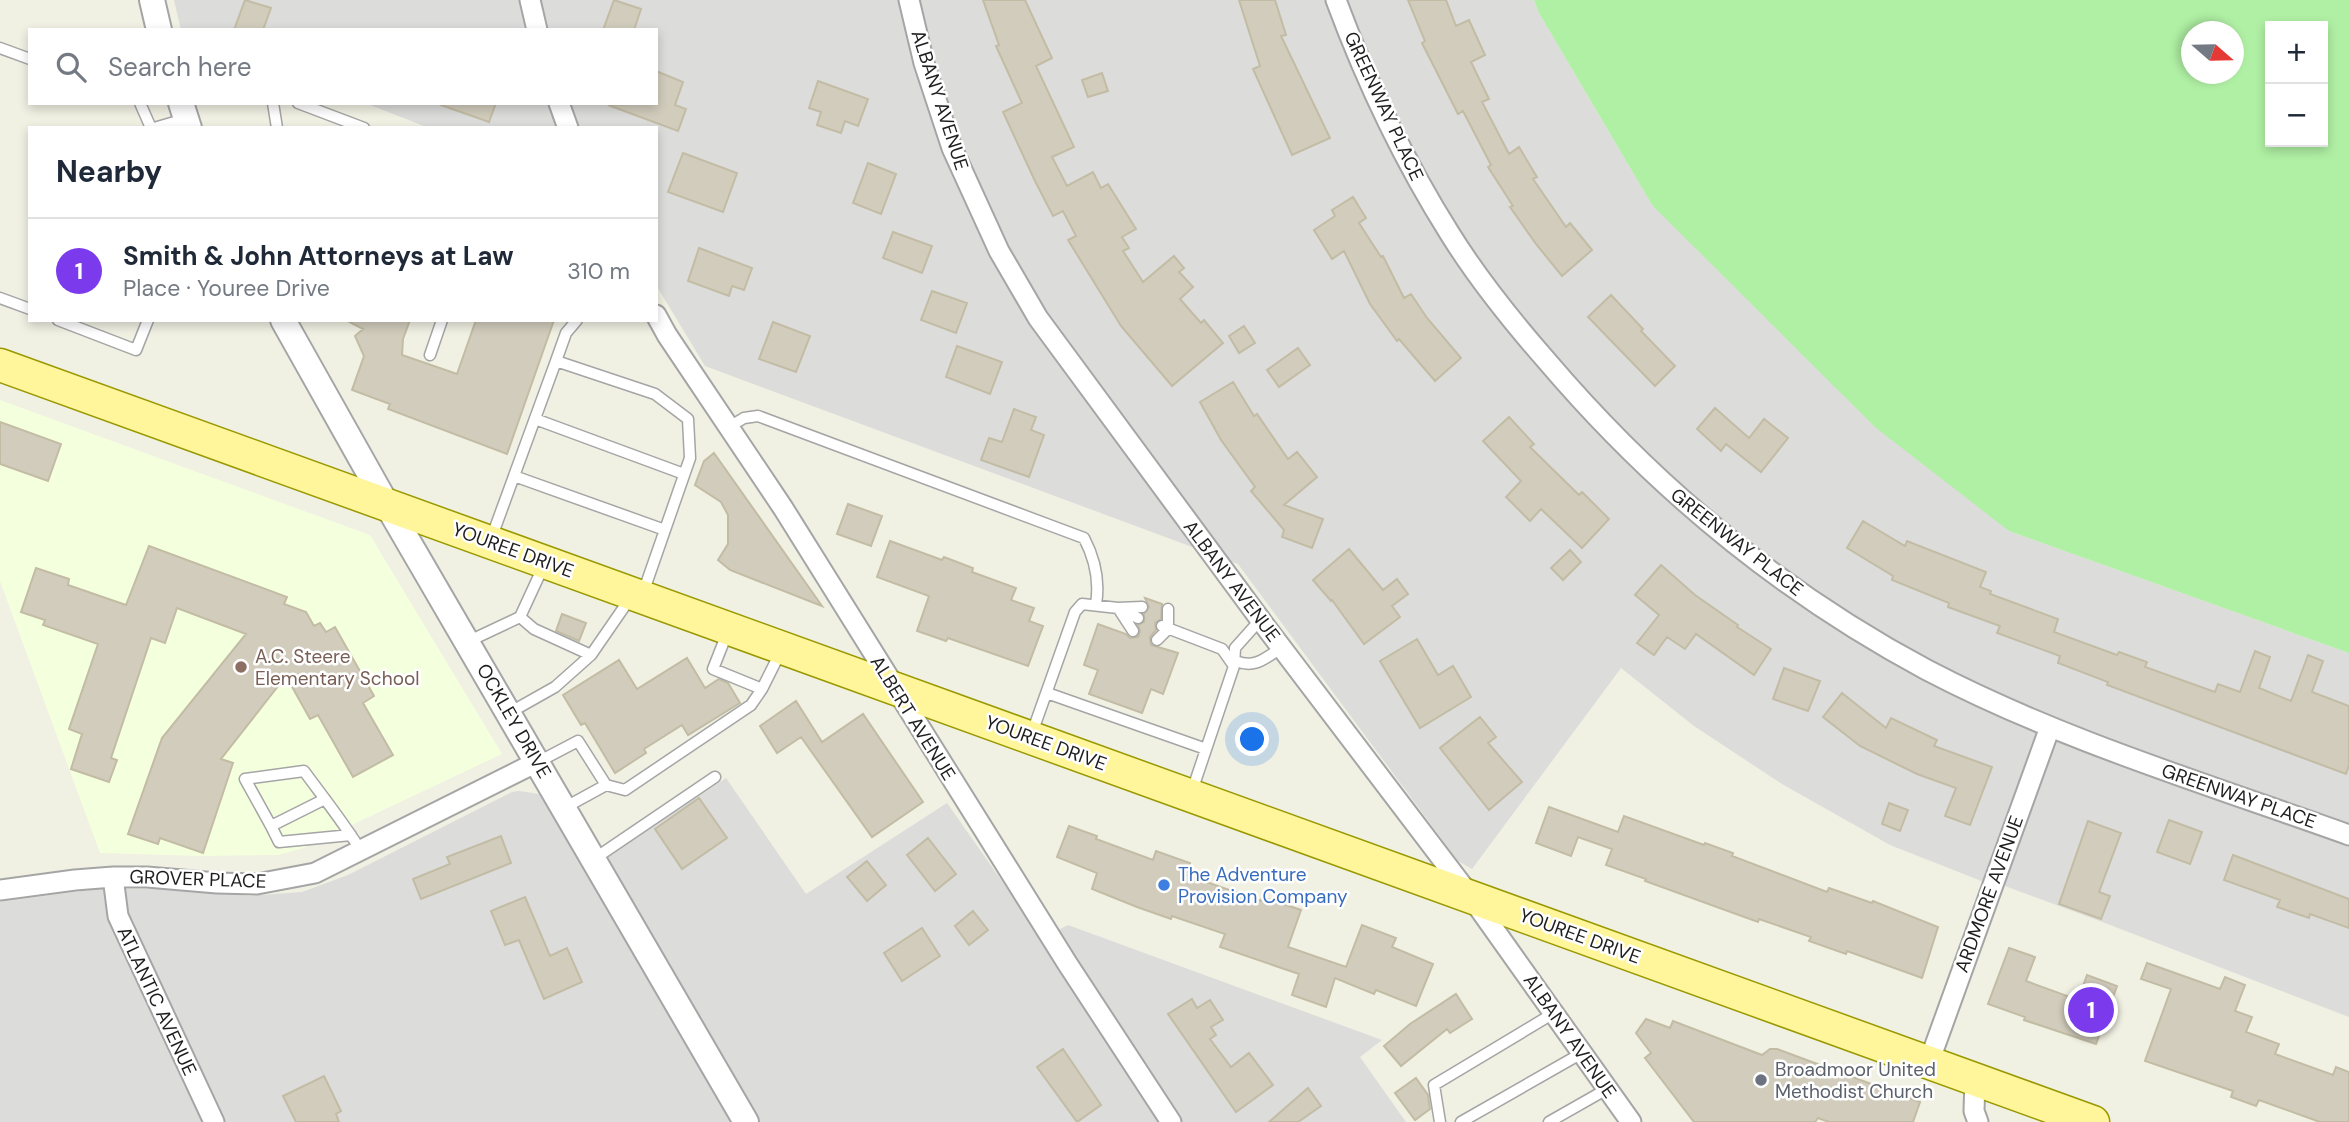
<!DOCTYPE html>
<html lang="en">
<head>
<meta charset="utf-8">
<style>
  :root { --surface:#fff; --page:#f2f2f3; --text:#1f2937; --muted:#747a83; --line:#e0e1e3; --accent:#7c3aed }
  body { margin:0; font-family:"DM Sans",sans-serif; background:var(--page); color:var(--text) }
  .controls { position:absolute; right:21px; top:21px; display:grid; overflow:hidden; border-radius:0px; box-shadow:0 4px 10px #0003 }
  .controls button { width:63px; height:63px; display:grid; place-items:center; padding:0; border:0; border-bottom:2px solid var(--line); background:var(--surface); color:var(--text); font:35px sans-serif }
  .compass { position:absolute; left:2181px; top:21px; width:63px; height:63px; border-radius:50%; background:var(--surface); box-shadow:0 4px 10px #0003; rotate:110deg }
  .you { position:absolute; left:1253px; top:740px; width:24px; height:24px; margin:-18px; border:5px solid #fff; border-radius:50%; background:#1a73e8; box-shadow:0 0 0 10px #1a73e833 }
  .badge { display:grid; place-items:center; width:46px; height:46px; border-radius:50%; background:var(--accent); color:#fff; font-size:23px; font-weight:700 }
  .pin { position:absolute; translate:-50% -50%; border:4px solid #fff; box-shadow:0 2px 7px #0006 }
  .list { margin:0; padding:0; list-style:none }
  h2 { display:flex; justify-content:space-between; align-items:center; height:91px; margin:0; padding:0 28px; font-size:30px }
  h2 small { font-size:23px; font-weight:400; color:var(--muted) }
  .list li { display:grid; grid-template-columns:46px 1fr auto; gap:21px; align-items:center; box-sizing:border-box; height:105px; padding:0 28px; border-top:2px solid var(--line) }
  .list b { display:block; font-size:26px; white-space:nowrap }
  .list p { margin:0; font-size:23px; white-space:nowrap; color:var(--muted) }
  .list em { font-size:23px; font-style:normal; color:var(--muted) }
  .icon { flex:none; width:38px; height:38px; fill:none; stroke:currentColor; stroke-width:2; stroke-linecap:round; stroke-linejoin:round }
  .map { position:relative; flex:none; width:2349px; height:1122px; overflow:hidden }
  .search { position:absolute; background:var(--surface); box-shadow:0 4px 10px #0003; left:28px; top:28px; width:630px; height:77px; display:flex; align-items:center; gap:18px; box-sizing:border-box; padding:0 24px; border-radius:0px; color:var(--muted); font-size:26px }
  .panel { position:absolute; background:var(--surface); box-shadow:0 4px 10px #0003; left:28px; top:126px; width:630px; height:196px; border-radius:0px }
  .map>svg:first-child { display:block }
  .residential { fill:#dcdcdb }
  .education { fill:#f4ffde }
  .grass { fill:#b0f0a4; fill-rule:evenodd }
  .building { fill:#d1ccbc; stroke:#c3bca4; stroke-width:2 }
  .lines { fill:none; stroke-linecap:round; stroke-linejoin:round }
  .service-casing { stroke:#a5a5a5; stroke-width:13 }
  .minor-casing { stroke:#a5a5a5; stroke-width:23 }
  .tertiary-casing { stroke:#a5a5a5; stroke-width:28 }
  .primary-casing { stroke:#989900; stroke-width:35 }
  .service { stroke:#fff; stroke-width:10 }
  .minor { stroke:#fff; stroke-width:19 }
  .tertiary { stroke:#fff; stroke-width:24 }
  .primary { stroke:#fff59a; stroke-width:32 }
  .education-dot { fill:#8d6e63; stroke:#fff; stroke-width:2.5 }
  .shop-dot { fill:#3f7fe0; stroke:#fff; stroke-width:2.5 }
  .worship-dot { fill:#6b7280; stroke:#fff; stroke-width:2.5 }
  .labels { text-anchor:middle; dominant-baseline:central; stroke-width:5; stroke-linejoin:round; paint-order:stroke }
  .street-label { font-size:19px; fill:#1e1e1e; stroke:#fff }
  .education-label { font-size:19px; fill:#785e54; stroke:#fff; text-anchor:start }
  .shop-label { font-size:19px; fill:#366cbe; stroke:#fff; text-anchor:start }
  .worship-label { font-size:19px; fill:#5b616d; stroke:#fff; text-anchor:start }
</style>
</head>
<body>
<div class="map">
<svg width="2349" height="1122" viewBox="0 0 2349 1122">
  <rect width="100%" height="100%" fill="#f0f0e3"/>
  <path class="residential" d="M174,0H1534L1539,13L1652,205L2009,531L2349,653V1017L2105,923L1986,879L1984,882L1890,845L1782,784L1694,726L1621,668L1472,869L1458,861L1238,564L705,366L656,285V128H429L365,103H656V30H181Z
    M726,778L806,894L947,803L1042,938L1068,925L1382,1040L1360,1057L1406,1122H0V902L96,889H193L249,896L302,892L348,875L512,792L519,791L539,794L549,805L581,865L613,853Z"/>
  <path class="education" d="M0,400L370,535L502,754L303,848L279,855L200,856L100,853L0,581Z"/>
  <path class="grass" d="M1534,0H2349V653L2009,531L1876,428L1652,205L1539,13ZM2270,26H2323V142H2270ZM2192,32H2234V74H2192Z"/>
  <path class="building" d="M245,0L271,8L263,30H234Z
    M614,0L641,9L634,30H603Z
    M983,0H1025L1052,58L1036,66L1074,147L1052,157L1067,186L1093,172L1101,188L1108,184L1136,229L1122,237L1129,248L1123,251L1143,282L1174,256L1184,268L1179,272L1193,287L1180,299L1201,323L1204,320L1223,343L1172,386L1121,326L1068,240L1076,236L1063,211L1053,216L1035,181L1003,112L1022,103L996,46L999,45Z
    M1239,0H1275L1286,35L1281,36L1330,138L1292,155L1253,69L1260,66Z
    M1408,0H1446L1456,26L1469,20L1485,55L1471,62L1489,99L1482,102L1509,154L1519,147L1537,177L1533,179L1566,227L1570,223L1592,250L1562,276L1536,244L1510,207L1513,206L1488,167L1491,165L1463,111L1458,114L1422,43L1425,41Z
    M656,71L683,82L675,105L686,109L678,131L608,105L656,103Z
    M1102,73L1108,91L1088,97L1082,80Z
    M818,81L868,99L858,126L845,121L841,133L817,125L821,112L809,108Z
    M441,103H496L489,122L441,105Z
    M683,153L737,173L723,212L668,192Z
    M868,163L896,174L881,214L853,203Z
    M1353,197L1366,218L1359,223L1381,257L1383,256L1404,298L1411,294L1427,318L1461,358L1435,381L1399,339L1397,341L1370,304L1344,251L1332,259L1314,230L1335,216L1332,210Z
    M893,232L932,246L922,273L883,258Z
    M699,248L752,268L744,290L732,286L729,296L688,281Z
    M932,291L967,303L956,333L921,320Z
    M1611,295L1643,329L1641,331L1675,366L1655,386L1588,317Z
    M346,320H410L403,339L402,355L457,374L476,320H554L507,454L388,409L390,404L352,390L364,356L355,336L363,329Z
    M773,322L810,336L796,372L759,359Z
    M1244,326L1255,343L1239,353L1229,336Z
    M957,346L1002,362L990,394L946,377Z
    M1298,348L1310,365L1279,387L1267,370Z
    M1233,382L1254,416L1257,414L1288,459L1297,452L1317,477L1284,505L1323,519L1312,548L1282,537L1284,530L1251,491L1255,487L1221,440L1200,402Z
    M1715,408L1749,438L1764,419L1788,438L1761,472L1726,444L1721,451L1697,429Z
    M1014,409L1036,417L1031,430L1044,435L1029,477L981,460L989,438L1002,442Z
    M1509,417L1534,444L1530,447L1579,495L1582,492L1609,519L1582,548L1541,509L1530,521L1506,497L1521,481L1483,441Z
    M0,422L61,444L48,481L0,464Z
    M714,453L822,606L730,570L718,560L728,544V515L721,502L695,485L704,461Z
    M848,504L882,516L871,546L837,534Z
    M1863,521L1905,546L1907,541L1986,572L1980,587L1991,591L1990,594L2058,619L2054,632L2117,655L2119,652L2147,662L2145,667L2215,692L2218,684L2240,692L2255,651L2270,657L2259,688L2291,701L2308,655L2323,661L2312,692L2349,706V765L2346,774L2107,685L2108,682L2058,663L2060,656L1997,633L2000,626L1948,607L1949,603L1892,580L1893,576L1847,548Z
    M890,541L942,560L944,557L973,568L972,572L1016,588L1011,600L1034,608L1029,621L1043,626L1028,666L948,638L946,641L917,631L929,596L877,577Z
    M149,546L287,597L284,604L306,612L314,626L320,623L326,632L335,627L374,696L363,703L393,755L353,777L318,715L310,719L286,676L221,759L233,763L203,853L160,838L158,844L128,834L162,738L246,634L177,608L165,643L151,638L111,758L117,760L109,782L71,769L82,734L69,729L98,644L43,625L45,620L21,612L36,568L69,579L68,585L126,605Z
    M1349,549L1383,590L1397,579L1408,594L1392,606L1400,617L1364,644L1332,600L1331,601L1313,580Z
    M1570,550L1581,562L1563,580L1551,568Z
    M1661,565L1695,595L1738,625L1737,627L1771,649L1754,675L1696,634L1685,649L1667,637L1654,655L1637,643L1659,615L1635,595Z
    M1145,598L1162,604L1161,619L1155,623L1156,630L1150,637L1151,645L1178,653L1163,694L1151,689L1142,713L1089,694L1098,670L1084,665L1098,624L1126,634L1130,638L1138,637L1140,631L1138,625L1144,622V614L1149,607Z
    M562,614L586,623L579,641L556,631Z
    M1417,639L1438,675L1453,666L1471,697L1420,728L1380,661Z
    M687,658L705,688L719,679L728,683L740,703L688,735L682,725L644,749L646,753L615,773L585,723L581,725L563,695L619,660L637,689Z
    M1784,668L1820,681L1808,711L1773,699Z
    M1842,693L1886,728L1891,718L1937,740L1934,746L1992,767L1970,825L1945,816L1956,788L1917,774L1860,746L1823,717Z
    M796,701L822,742L863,714L923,802L872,837L801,737L777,753L760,726Z
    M1480,717L1496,737L1488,743L1522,782L1489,810L1440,748Z
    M699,798L727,838L682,869L655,829Z
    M1889,803L1908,810L1900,831L1882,824Z
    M1549,807L1618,832L1624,816L1704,845L1705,843L1733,853L1732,856L1827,892L1829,888L1872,903L1873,901L1938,927L1922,978L1847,951L1846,954L1809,941L1811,937L1759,919L1758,922L1645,881L1646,879L1606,865L1612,849L1578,837L1571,856L1536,843Z
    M2169,820L2202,832L2190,864L2157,852Z
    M2088,821L2121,833L2099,892L2110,896L2101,919L2059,904Z
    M1069,826L1097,836L1096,839L1153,860L1156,851L1190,863L1186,875L1261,901L1262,897L1301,910L1288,947L1346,967L1362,925L1396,938L1392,947L1433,964L1416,1006L1376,990L1374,994L1335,978L1326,1007L1292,995L1299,974L1220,947L1225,934L1172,916L1171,919L1137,907L1092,889L1097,873L1057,857Z
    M501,836L511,863L421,899L413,879L450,864L447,857Z
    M928,838L956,874L935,891L907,855Z
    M2233,855L2349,899V928L2310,914L2309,918L2277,907L2280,900L2224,880Z
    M867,861L886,885L867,901L847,877Z
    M525,897L550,956L567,948L582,982L544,999L519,940L505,945L491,911Z
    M973,911L988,930L969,945L955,926Z
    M922,928L940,956L902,981L884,953Z
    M2009,948L2035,957L2026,981L2078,1000L2087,975L2117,986L2096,1044L2024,1020L2025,1017L1988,1004Z
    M2147,963L2220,989L2225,977L2245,985L2235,1011L2252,1017L2246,1032L2279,1044L2275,1054L2333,1075L2336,1067L2349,1072V1122H2320L2259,1100L2256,1106L2231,1097L2233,1091L2145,1061L2171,989L2141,979Z
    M1456,994L1472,1019L1450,1033L1447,1029L1401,1066L1384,1046L1410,1024Z
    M1192,999L1197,1008L1210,1000L1223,1020L1211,1027L1216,1035L1210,1039L1231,1067L1249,1053L1273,1085L1236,1112L1168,1014Z
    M1646,1019L1670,1028L1673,1021L1762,1055L1770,1049H1777L1920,1102L1913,1122H1829L1818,1118L1815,1122H1694L1645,1058L1651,1053L1636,1033Z
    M1063,1049L1101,1105L1077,1122L1037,1067Z
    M324,1076L341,1111L336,1114L339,1122H296L283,1096Z
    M1416,1078L1428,1095L1430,1109L1415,1120L1395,1093Z
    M1308,1088L1321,1106L1298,1122H1269Z"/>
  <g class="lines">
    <g class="service-casing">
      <path id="service" d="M0,48L30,59
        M140,103L151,128
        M273,103L277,128
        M298,103L364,128
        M154,128L185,119
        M0,298L30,309
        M58,320L136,350L148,320
        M430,355L442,320
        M556,361L566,333L577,320
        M535,419L684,474
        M729,427L744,418L758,416L1084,538C1095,559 1100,580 1096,604
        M514,476L665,530
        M491,539L556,361L655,394L688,419L690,458L643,593
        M544,565L520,617L534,629L591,655L631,597
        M1118,608L1133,631
        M1121,610L1138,618
        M1162,626L1222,649L1234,666
        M728,631L713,669L762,689
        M1157,640L1168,629V609
        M467,642L520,617
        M1236,661C1255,669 1265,658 1281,648
        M1047,693L1206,749
        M509,713L555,687L591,655
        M1032,733L1075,612L1082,604L1118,608L1142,607
        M538,762L578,741L606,785L625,790L751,705L762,689L781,651
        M1192,791L1234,666L1235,648L1260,620
        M325,799L271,826L245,779L304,771C323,797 344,823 361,851
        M564,808L606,785
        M271,826L279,842L351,835
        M594,859L715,777
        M1440,1122L1434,1085L1554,1013
        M1461,1122L1582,1053
        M1549,1122L1607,1089"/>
    </g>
    <g class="minor-casing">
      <path id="minor" d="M530,0L537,30
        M909,0L924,63L952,148L999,251L1038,318L1265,626L1471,897L1631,1122
        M1336,0C1366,81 1404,161 1450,234C1478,279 1511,320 1546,360C1654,487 1779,591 1927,670C2061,740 2207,784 2349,835
        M559,103L568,128
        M656,315L667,335L783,508L1067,963L1171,1122
        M113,877L118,916L214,1122
        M0,890L75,880L113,877H147L217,883L257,884L315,873L537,762
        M1929,1062L2050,727
        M1975,1080L1974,1111L1978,1122"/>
    </g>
    <g class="tertiary-casing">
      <path id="tertiary" d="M152,0L159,30
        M181,103L189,128
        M283,320L387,505L746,1122"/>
    </g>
    <g class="primary-casing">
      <path id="primary" d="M0,365L2093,1122"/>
    </g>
    <use href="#service" class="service"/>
    <use href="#minor" class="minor"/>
    <use href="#tertiary" class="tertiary"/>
    <use href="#primary" class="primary"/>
  </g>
  <circle class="education-dot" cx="241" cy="667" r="7"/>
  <circle class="shop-dot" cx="1164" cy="885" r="7"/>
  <circle class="worship-dot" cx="1761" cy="1080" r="7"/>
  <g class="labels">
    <g class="street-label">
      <text transform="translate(940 100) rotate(72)">ALBANY AVENUE</text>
      <text transform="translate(1384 106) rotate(65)">GREENWAY PLACE</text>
      <text transform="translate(1737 542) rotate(38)">GREENWAY PLACE</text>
      <text transform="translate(513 550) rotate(20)">YOUREE DRIVE</text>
      <text transform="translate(1232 581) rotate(53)">ALBANY AVENUE</text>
      <text transform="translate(913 718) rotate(58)">ALBERT AVENUE</text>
      <text transform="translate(514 721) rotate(60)">OCKLEY DRIVE</text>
      <text transform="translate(1046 743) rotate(20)">YOUREE DRIVE</text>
      <text transform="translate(2239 796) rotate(19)">GREENWAY PLACE</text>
      <text transform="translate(198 879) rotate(2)">GROVER PLACE</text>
      <text transform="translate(1989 894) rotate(-70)">ARDMORE AVENUE</text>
      <text transform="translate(1580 936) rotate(20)">YOUREE DRIVE</text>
      <text transform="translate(157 1001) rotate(65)">ATLANTIC AVENUE</text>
      <text transform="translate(1570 1036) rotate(55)">ALBANY AVENUE</text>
    </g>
    <g class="education-label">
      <text x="255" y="656">A.C. Steere<tspan x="255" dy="22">Elementary School</tspan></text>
    </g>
    <g class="shop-label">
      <text x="1178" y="874">The Adventure<tspan x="1178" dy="22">Provision Company</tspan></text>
    </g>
    <g class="worship-label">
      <text x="1775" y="1069">Broadmoor United<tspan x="1775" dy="22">Methodist Church</tspan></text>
    </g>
  </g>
</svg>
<div class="controls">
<button>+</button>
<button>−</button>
</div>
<svg class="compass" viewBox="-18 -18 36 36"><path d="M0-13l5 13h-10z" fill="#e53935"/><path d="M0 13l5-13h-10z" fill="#747a83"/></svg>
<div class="you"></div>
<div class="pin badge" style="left:2091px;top:1010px">1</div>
<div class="search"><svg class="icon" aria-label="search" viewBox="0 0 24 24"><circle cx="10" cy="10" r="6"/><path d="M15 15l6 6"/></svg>Search here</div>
<section class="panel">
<h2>Nearby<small></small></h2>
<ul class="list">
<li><span class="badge">1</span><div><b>Smith &amp; John Attorneys at Law</b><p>Place · Youree Drive</p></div><em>310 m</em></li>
</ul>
</section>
</div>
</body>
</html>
